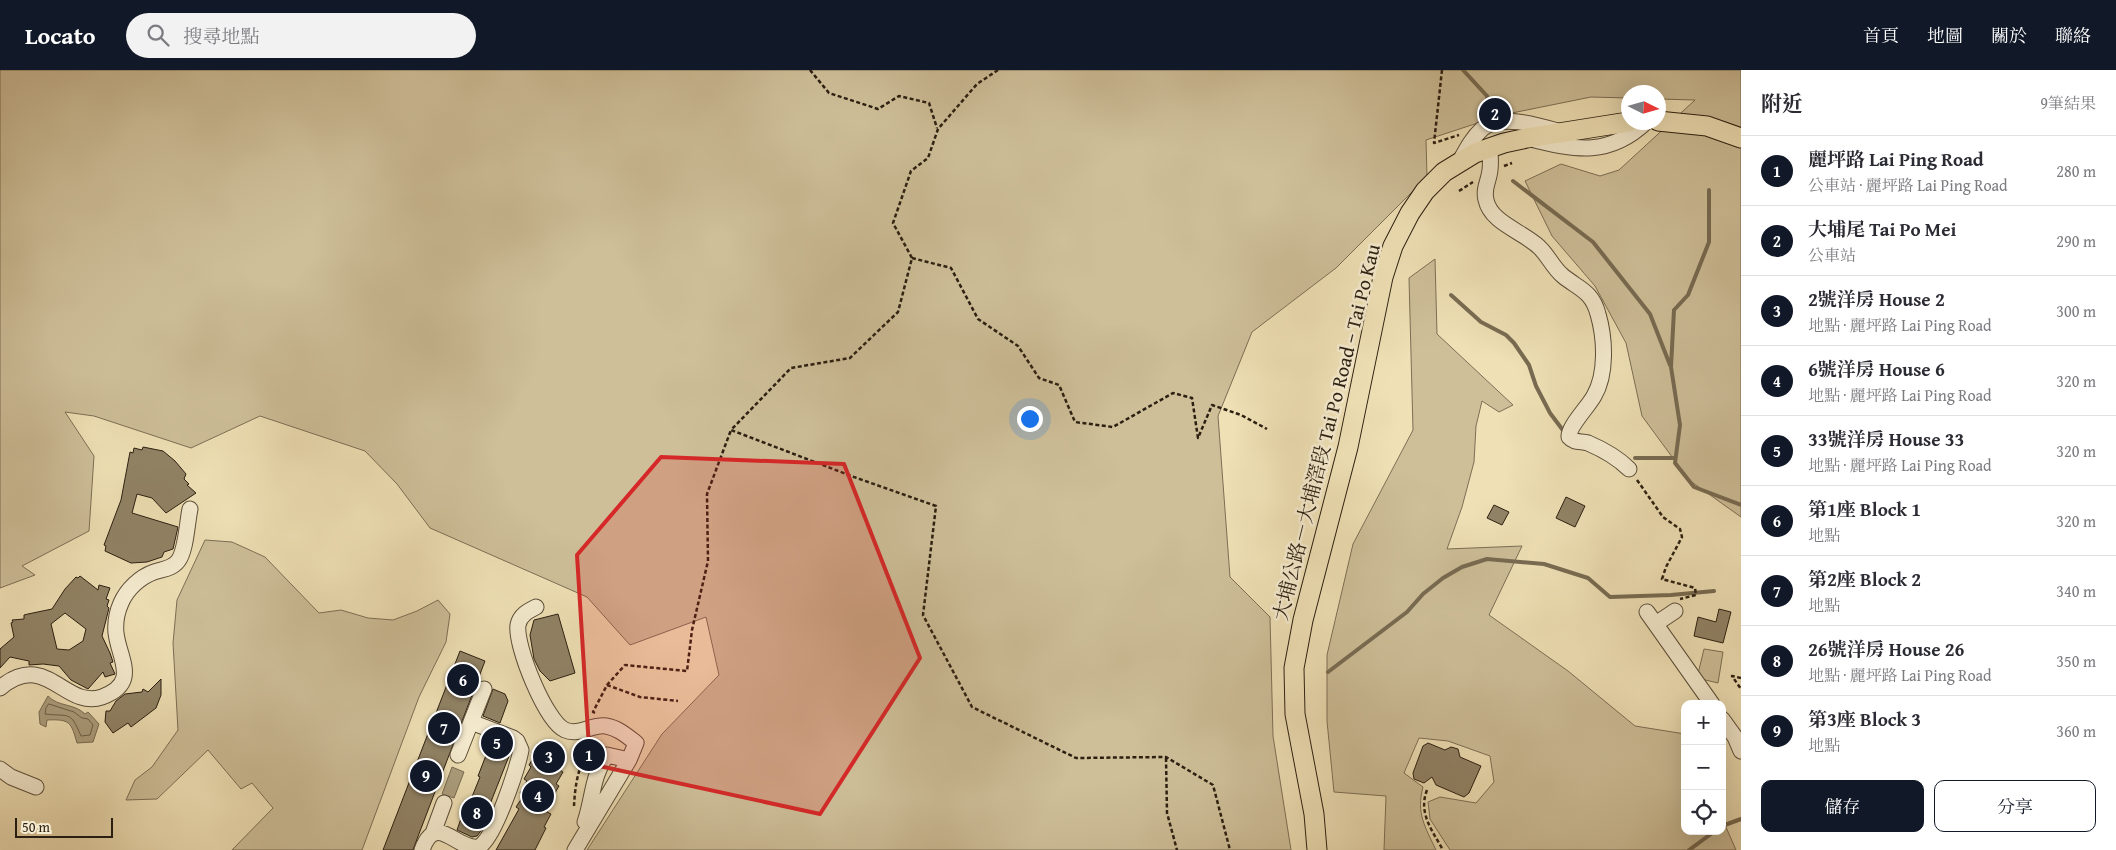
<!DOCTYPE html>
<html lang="zh-TW">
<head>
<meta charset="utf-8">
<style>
  :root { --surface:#fff; --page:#f2f2f3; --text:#2b2b33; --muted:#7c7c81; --line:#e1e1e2; --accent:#111827 }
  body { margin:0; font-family:"Gentium Book Plus","Noto Serif TC",serif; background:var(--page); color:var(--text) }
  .controls { position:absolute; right:15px; bottom:15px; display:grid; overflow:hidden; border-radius:10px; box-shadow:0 5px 20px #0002 }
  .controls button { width:45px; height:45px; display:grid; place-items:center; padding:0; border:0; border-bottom:1px solid var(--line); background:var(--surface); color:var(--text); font:25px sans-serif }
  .compass { position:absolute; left:1621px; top:15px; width:45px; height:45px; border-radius:50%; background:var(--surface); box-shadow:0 5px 20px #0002; rotate:95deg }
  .scale { position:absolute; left:15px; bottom:12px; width:98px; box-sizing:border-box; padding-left:5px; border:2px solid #2b1f11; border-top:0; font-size:14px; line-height:18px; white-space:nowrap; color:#2b1f11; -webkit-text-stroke:4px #f5ebcf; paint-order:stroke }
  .you { position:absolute; left:1029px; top:348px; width:18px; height:18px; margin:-12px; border:4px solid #fff; border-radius:50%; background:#1a73e8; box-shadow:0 0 0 8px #1a73e833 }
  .badge { display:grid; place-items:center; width:32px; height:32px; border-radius:50%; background:var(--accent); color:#fff; font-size:16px; font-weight:700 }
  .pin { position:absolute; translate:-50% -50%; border:2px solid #fff; box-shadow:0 1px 5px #0006 }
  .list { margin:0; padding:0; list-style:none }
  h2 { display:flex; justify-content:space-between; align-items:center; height:65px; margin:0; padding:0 20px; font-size:21px }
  h2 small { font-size:16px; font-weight:400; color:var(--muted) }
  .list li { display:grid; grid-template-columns:32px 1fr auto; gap:15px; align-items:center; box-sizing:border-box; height:70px; padding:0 20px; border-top:1px solid var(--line) }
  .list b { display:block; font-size:19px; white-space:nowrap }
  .list p { margin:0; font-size:16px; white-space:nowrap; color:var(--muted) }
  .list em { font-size:16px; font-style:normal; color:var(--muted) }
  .actions { display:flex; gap:10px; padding:15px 20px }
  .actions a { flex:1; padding:11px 0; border:1px solid var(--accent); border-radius:10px; text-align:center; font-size:18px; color:var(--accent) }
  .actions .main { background:var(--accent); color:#fff }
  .icon { flex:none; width:28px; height:28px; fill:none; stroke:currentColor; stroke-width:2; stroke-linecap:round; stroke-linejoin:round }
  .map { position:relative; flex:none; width:1741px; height:780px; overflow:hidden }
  header { display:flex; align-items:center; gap:30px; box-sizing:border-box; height:70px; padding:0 25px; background:var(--accent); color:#fff }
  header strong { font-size:24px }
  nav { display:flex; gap:28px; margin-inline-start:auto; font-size:18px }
  .search { width:350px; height:45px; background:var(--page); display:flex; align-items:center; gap:12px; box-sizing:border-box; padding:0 18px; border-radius:28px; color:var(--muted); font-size:19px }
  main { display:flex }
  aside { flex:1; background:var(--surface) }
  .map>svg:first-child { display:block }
  .green { fill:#cebf99; stroke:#7c6f55 }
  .water { fill:#ac9e7d; stroke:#786b52 }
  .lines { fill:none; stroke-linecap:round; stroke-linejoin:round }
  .shore { stroke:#6c5e47; stroke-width:1 }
  .stream { stroke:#786b52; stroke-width:4 }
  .building { fill:#918366; stroke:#2b1f11; fill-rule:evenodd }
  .minor-casing { stroke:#5c4f3a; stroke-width:17 }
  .major-casing { stroke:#2b1f11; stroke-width:21 }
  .path { stroke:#2b1f11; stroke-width:2.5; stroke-dasharray:4 2.5; stroke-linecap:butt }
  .minor { stroke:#f5ebcf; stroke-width:15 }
  .major { stroke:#efe0b5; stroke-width:19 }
  .marked { fill:#d62828; fill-opacity:0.2; stroke:#d62828; stroke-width:4; stroke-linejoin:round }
  .labels { text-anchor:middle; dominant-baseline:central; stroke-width:5; stroke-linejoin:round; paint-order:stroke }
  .street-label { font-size:20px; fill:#2b1f11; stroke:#f5ebcf }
</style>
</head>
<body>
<header>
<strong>Locato</strong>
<div class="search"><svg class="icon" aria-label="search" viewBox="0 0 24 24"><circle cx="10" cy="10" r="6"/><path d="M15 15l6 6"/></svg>搜尋地點</div>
<nav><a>首頁</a><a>地圖</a><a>關於</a><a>聯絡</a></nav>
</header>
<main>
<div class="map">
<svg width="1741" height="780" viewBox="0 0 1741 780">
  <rect width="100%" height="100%" fill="#efe0b5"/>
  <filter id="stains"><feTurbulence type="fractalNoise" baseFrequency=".004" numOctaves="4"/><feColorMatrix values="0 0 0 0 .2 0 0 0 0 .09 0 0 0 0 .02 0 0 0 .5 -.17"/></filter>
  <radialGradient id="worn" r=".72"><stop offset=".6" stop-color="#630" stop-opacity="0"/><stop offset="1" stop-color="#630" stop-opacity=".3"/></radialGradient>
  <path class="green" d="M0,0H1741V447L1689,410L1642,346L1626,273L1595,216L1552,166L1525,111L1561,94L1600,106L1619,100L1695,30L1659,29L1658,22H1628V28L1591,27L1502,45L1426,70L1427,107L1336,198L1252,262L1218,346L1230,507L1270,547L1273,666L1291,780H587L662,664L719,605L706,547L630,575L587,527L430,458L397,414L365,381L260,346L191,378L94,346L65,342L94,386L89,461L22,496L35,505L0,518Z
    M1435,189L1437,264L1513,335L1499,342L1482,331L1476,356L1474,392L1462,437L1447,479L1522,476L1489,545L1568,601L1635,656L1685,664V761H1722V748L1736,780H1450L1430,749L1428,732L1440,727L1476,733L1494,712L1490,686L1448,671L1419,668L1404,703L1423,717C1416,743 1425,757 1436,780H1384L1386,726L1334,722L1327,651V585L1353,474L1413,360L1409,208Z
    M205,470L232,472L265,487L319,543L341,540L368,548L393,550L417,541L438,530L450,544L446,572L419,627L362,780H232L273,738L252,713L241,719L208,680L157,729L126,730L135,710L152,697L178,660L173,573L177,530Z
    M1704,579L1723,582L1718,613L1697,608Z"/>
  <path class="water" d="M48,626C58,637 74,633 85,644L88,642L99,654L93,672L77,673C71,652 70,649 47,650L46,657L40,654L39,642Z
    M452,697L464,702L454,728L442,724Z"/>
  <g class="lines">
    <path class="shore" d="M49,634L74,642L82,648L88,649L93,655L90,665L81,666C70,640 70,647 45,644L46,638Z"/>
    <path class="stream" d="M1463,0L1487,26L1489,38
      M1513,111L1593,172L1650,244L1670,295
      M1709,120V172L1688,225L1674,240L1671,297L1680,355L1675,393L1694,417L1741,435
      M1451,225L1481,252L1506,265L1514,273L1529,295L1536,316L1550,343L1565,363
      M1635,388H1675
      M1328,602L1407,542L1423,524L1443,508L1462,497L1487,489L1544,494L1588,508L1610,527L1671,525L1714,521
      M1722,756L1741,749
      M1689,780L1715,761"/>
  </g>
  <path class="building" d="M143,377L163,381L175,391L186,404L184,409L189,414L187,415L196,423L166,443L152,428L137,424L132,443L178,457L173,479L164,482L162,487L147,492L131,493L105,481L106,476L104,475L121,430L130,382L133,383L134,378L142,380Z
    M1566,427L1585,436L1575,457L1556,448Z
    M1494,435L1509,442L1502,455L1487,448Z
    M80,506L98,520L99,515L110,518L106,529L109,530L107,536L109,538L102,566L110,583L113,592L110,593L115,604L105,607L103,602L88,619L71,610L59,596L43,594L29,595V591L10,587L0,598V579L14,567L11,553L13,552L12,550L24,549V545L28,544L52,539L65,519L76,507L78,508ZM65,543L86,559L83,571L69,580L57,579L51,554Z
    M1719,539L1731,542L1723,573L1694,566L1698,547L1716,552Z
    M558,544L575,603L550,611L540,601L534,589L530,565L534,550Z
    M460,581L485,591L417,769L413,780H383Z
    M161,609V625L156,638L131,657L128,653L113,663L105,652L106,641H110L116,631L125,624L142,622L143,619L148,622Z
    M493,619L505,624L508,631L500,653L483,646Z
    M492,670L508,676L511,681L481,757L483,758L477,766L472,767L457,760L463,743L465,744L480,707L478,706Z
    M538,673L563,688L561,692L564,694L560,700L563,702L556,714L559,716L552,728L555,729L547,742L551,744L544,757L546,758L535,780H496L519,739L516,737L524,725L520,723L527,711L524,709L531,697L529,695L535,685L532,683Z
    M1428,673L1445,680L1451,677L1458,679L1460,687L1481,696L1469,723L1464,727L1436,715L1432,707L1424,713L1414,709L1413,703L1423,676Z"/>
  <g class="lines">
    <g class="minor-casing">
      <path id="minor" d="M1531,69C1576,81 1610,86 1646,52
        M1490,77C1490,85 1491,93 1490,100C1489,111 1483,118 1486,130C1491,153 1522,161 1539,177C1548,185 1553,198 1563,206C1579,219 1592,221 1598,244C1605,268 1607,304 1594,326C1588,337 1568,357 1569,367C1574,373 1581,371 1588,373C1602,379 1618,388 1629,399
        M1460,91C1466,80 1472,68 1482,59C1500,43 1540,56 1561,62
        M536,537C528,541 520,545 518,555C515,576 546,652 565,660C579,666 592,654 606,656C618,658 627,666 636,673L629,690L575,780
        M1647,542L1712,634
        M1657,553L1675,541
        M0,618C46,579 65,640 102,627C140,613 119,589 116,563C115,553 117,542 121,533C127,519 140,507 154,502C162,499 172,499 178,491C186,481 187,453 190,439
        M1722,649L1735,667L1741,681
        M458,685L484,619
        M0,699L11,707L36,717
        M585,752C593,729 592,705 607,685L629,690
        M433,763L444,733
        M422,780C436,741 456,780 478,777C493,774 518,696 521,680L517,671L513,668L471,652"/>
    </g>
    <g class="major-casing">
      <path id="major" d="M1658,51L1707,56L1741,68
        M1317,780L1314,744L1295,644L1294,598L1303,550L1348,377L1383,207L1393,176L1410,143L1425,121L1444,102L1475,83L1504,73L1527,68L1628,52"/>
    </g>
    <path class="path" d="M810,0L829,23L878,39L899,26L929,33L937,58
      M998,0L977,14L938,59L928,88L911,101L893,153L912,188L898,242L850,288L791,298L731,360L854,407L936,436L923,545L972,637L1076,688L1166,687L1213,715L1230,780
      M1442,0L1434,73L1459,65
      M1504,96L1512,93
      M1459,121L1473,112
      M912,188L951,198L978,249L1018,276L1039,308L1059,315L1075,352L1113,357L1173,323L1192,328L1198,368L1212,335L1241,345L1267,359
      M1637,410L1663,447L1680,459L1682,467L1666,497L1662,509L1695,518L1696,525L1680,529
      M1741,608L1732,606L1741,619
      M607,615L640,627L678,631
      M595,643L593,642L607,615L625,595L687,601L692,560L708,491L707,424L731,360
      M1166,688L1167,743L1177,780
      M1427,720C1418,743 1432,760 1443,780
      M574,736C575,717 578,687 596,676"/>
    <use href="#minor" class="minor"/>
    <use href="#major" class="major"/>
  </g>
  <path class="marked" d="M661,387L844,394L920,588L820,744L590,694L577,485Z"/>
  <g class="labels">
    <g class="street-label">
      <text transform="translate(1326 362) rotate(-76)">大埔公路－大埔滘段 Tai Po Road – Tai Po Kau</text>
    </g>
  </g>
  <rect width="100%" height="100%" filter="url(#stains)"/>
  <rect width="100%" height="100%" fill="url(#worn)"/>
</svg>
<div class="controls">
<button>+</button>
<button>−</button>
<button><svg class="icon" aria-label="locate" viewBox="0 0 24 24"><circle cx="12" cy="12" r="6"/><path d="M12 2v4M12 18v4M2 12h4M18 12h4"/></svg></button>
</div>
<svg class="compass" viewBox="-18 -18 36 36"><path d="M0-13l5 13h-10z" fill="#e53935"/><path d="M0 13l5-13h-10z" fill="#7c7c81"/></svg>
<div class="scale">50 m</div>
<div class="you"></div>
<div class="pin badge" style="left:589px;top:685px">1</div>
<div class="pin badge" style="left:1495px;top:44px">2</div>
<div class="pin badge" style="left:549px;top:687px">3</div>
<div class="pin badge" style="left:538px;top:726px">4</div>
<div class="pin badge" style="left:497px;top:673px">5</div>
<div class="pin badge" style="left:463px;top:610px">6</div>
<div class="pin badge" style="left:444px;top:658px">7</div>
<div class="pin badge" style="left:477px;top:743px">8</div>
<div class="pin badge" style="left:426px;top:706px">9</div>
</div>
<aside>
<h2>附近<small>9筆結果</small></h2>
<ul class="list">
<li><span class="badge">1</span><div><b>麗坪路 Lai Ping Road</b><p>公車站 · 麗坪路 Lai Ping Road</p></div><em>280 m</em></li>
<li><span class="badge">2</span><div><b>大埔尾 Tai Po Mei</b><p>公車站</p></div><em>290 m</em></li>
<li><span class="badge">3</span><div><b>2號洋房 House 2</b><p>地點 · 麗坪路 Lai Ping Road</p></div><em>300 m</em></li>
<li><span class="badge">4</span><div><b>6號洋房 House 6</b><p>地點 · 麗坪路 Lai Ping Road</p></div><em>320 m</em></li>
<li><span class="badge">5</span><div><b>33號洋房 House 33</b><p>地點 · 麗坪路 Lai Ping Road</p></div><em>320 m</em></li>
<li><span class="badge">6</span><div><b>第1座 Block 1</b><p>地點</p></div><em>320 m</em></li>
<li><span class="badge">7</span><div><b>第2座 Block 2</b><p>地點</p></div><em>340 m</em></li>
<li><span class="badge">8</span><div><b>26號洋房 House 26</b><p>地點 · 麗坪路 Lai Ping Road</p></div><em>350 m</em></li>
<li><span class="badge">9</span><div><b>第3座 Block 3</b><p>地點</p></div><em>360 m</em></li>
</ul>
<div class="actions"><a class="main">儲存</a><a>分享</a></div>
</aside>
</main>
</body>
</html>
